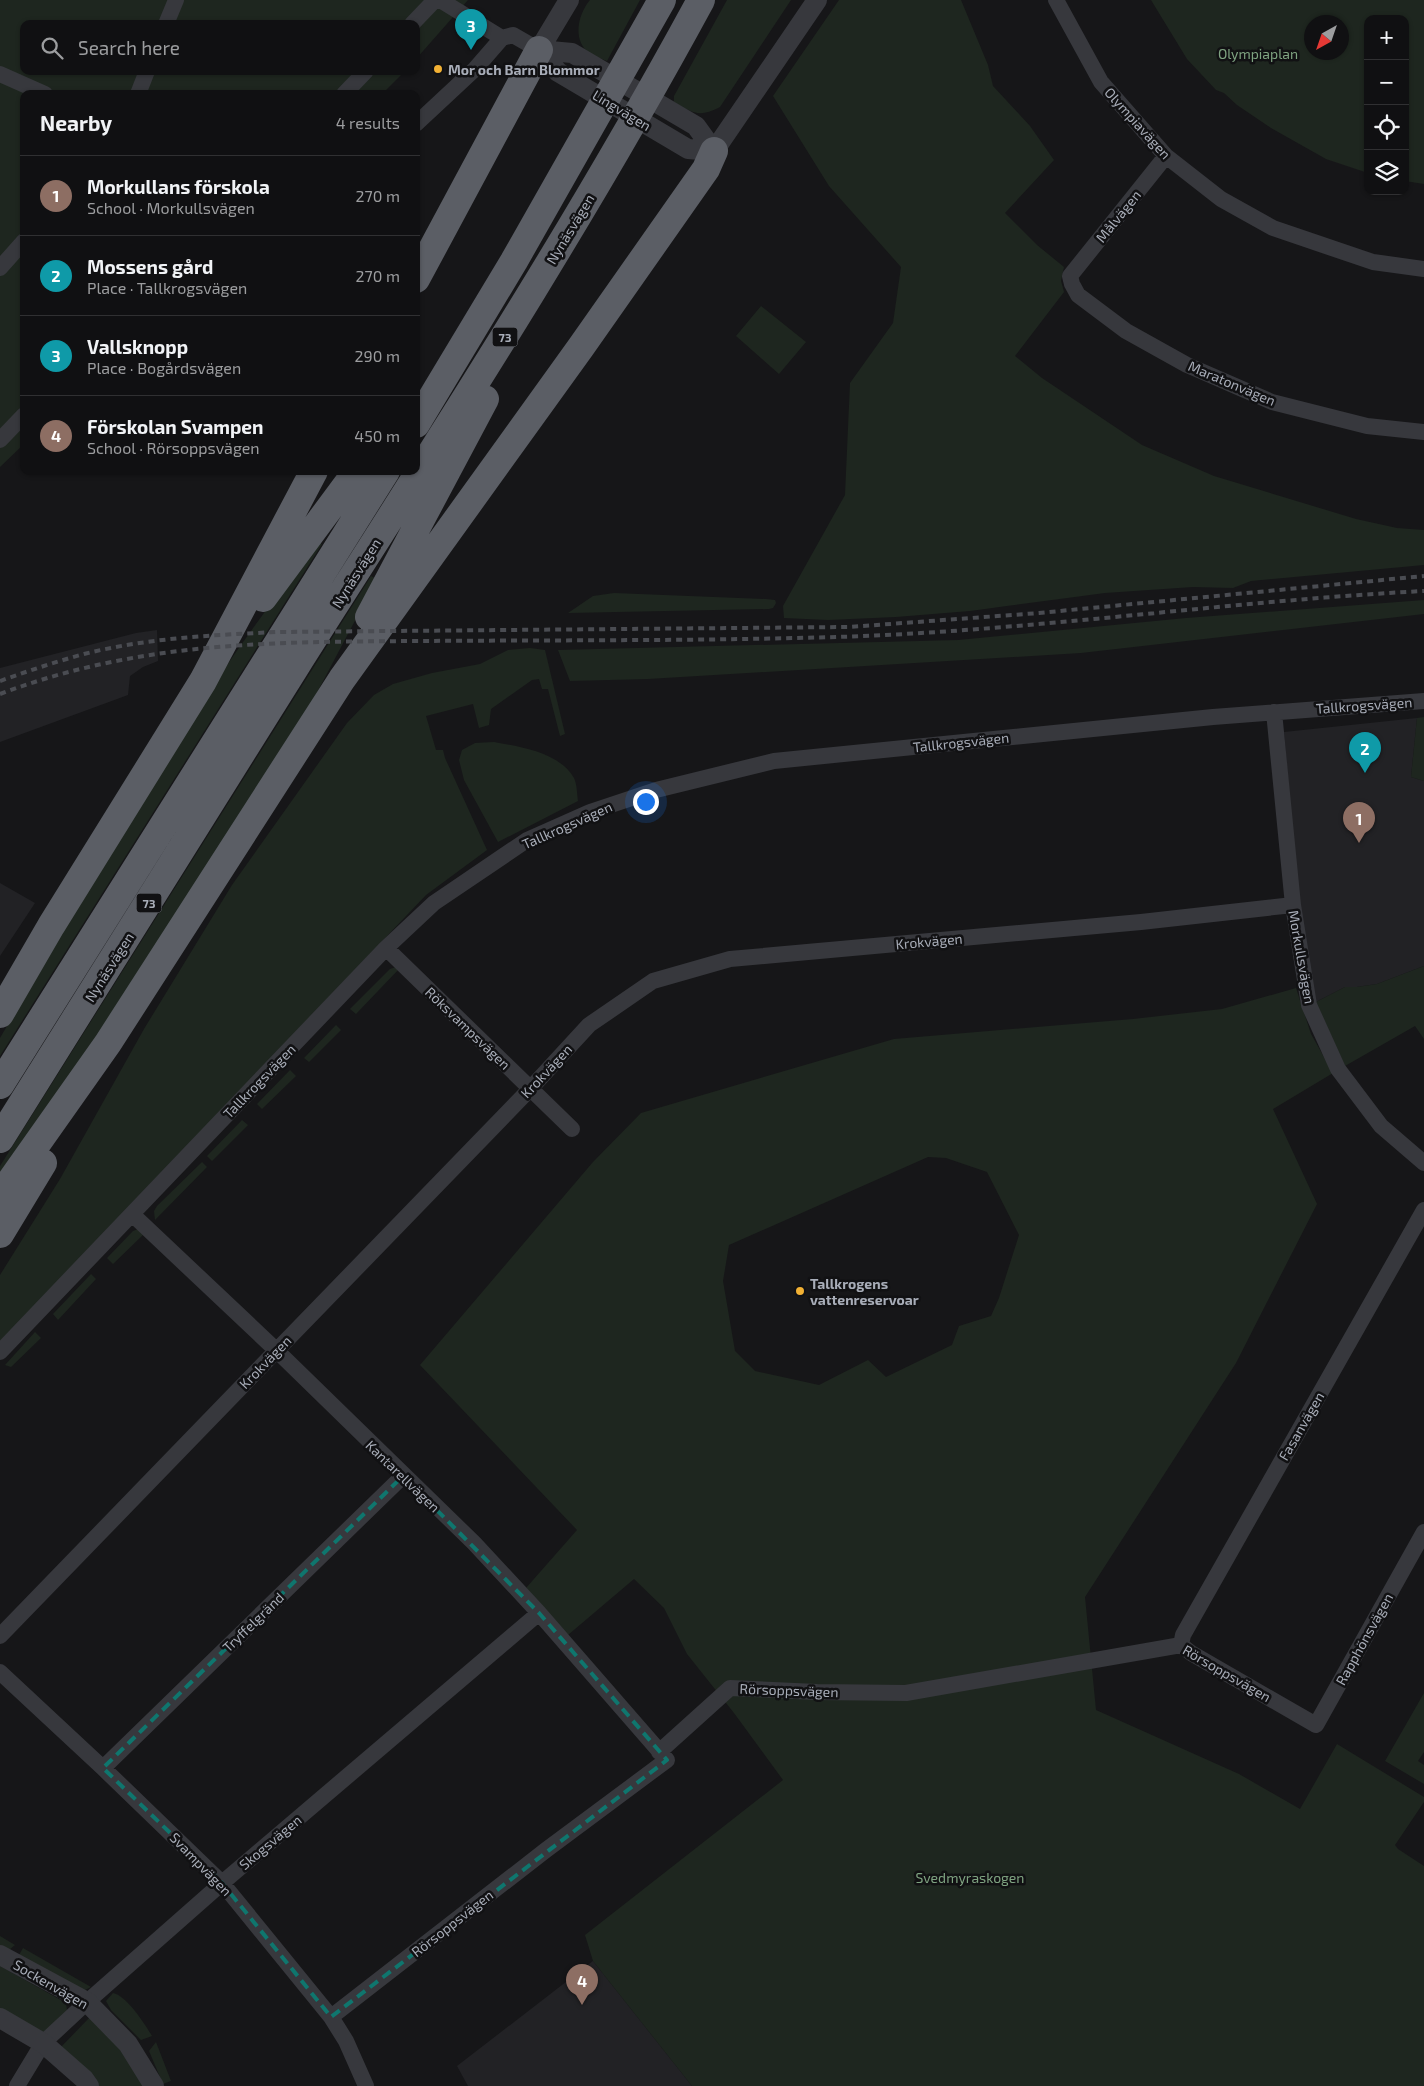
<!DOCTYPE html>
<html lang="en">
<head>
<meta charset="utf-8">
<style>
  :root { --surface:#101012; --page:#19191b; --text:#f1f3f6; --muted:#9c9d9f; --line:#303032; --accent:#f2b134 }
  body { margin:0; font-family:"Exo 2",sans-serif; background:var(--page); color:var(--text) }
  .controls { position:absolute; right:15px; top:15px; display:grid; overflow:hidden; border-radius:10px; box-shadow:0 1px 4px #0004 }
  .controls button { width:45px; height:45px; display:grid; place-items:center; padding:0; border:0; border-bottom:1px solid var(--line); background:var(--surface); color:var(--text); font:25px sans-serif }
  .compass { position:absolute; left:1304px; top:15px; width:45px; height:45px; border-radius:50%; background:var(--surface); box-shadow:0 1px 4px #0004; rotate:220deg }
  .you { position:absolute; left:645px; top:801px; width:18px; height:18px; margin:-12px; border:4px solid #fff; border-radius:50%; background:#1a73e8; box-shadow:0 0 0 8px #1a73e833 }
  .badge { display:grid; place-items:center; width:32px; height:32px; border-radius:50%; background:var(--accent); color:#fff; font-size:16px; font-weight:700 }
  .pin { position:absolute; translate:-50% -41px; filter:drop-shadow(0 1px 2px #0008) }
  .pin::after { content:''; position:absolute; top:26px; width:18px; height:15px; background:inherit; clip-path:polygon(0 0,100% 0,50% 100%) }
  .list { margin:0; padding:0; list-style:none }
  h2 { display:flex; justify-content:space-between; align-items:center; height:65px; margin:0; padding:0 20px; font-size:21px }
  h2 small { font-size:16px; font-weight:400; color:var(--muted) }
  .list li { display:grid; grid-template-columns:32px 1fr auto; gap:15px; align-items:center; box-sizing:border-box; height:80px; padding:0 20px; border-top:1px solid var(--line) }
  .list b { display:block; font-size:19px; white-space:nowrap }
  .list p { margin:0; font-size:16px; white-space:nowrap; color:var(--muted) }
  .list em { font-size:16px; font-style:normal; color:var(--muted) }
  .icon { flex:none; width:28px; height:28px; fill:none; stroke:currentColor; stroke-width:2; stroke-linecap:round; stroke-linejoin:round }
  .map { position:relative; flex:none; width:1424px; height:2086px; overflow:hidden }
  .search { position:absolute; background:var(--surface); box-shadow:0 1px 4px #0004; left:20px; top:20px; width:400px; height:55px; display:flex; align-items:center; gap:12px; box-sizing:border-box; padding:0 18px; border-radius:10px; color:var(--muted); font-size:19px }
  .panel { position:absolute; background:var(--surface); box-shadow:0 1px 4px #0004; left:20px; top:90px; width:400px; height:385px; border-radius:10px }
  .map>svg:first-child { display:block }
  .built { fill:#222225 }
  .green { fill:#1e261f; fill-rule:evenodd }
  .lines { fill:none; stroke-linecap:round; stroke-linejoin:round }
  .minor { stroke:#37383d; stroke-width:16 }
  .tertiary { stroke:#37383d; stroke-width:20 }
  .trunk { stroke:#5b5e65; stroke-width:28 }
  .rail { stroke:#4a4c52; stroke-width:4; stroke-dasharray:6 5; stroke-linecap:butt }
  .marked { fill:none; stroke:#0f766e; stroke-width:4; stroke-dasharray:10 6; stroke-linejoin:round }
  .poi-dot { fill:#f2b134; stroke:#111113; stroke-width:2 }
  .labels { text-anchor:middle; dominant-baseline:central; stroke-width:5; stroke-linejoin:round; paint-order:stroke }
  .shield { fill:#111113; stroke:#7b7e86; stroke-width:1 }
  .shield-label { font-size:12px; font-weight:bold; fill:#a8adb8 }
  .park-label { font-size:14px; fill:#7fa381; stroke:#111113 }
  .poi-label { font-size:14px; font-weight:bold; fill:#a8adb8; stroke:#111113; text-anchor:start }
  .street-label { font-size:14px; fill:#a8adb8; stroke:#111113 }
</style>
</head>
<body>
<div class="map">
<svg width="1424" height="2086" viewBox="0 0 1424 2086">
  <rect width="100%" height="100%" fill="#161618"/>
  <path class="built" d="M157,630L158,661L143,667L130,676L128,695L0,742V668L136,633Z
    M1417,718L1411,777L1424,781V966L1377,984L1357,987H1345L1316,1002L1299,905L1284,732Z
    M0,883L35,903L0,956Z
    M593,1961L692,2086H468L457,2066Z"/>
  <path class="green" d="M0,0H468L416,59V24H24V71H405L382,94H24V444L0,467Z
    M590,0H640L607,61C601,59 594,56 589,53C572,40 578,14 590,0Z
    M727,0H791L720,107C699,118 693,113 674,102V96Z
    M839,0H961L988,65L993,86L1030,126L1054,160L1005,213L1037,245L1064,267L1061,281L1064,292L1015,356L1042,378L1142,445L1214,476L1356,519L1397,528L1424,530V565L1251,581L1233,588L1193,587L1105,593L970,611L896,617L828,620L784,618L783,606L845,495L850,383L893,323L901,267L829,186L773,96Z
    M1151,0H1424V184L1405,181V19H1368V173L1326,159L1271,128L1237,105L1224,93L1216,90L1187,59ZM1312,22H1342V52H1312Z
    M761,306L806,342L779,374L736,336Z
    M317,541L322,544L0,1056V1038C63,930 125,822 192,717C231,657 274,599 317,541Z
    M371,576L377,579L312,702L0,1186V1166Z
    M614,593L766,599L775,600L776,603L773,608L769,609L568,613L593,596Z
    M1424,600V614L1081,653L648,679L570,681L558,650L958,640L1186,618Z
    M530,648L545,650L565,734L560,736L548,689H542L539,679L532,680L491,709L489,725L479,728L473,704L426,716L436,750H443L445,758L487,850L426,895L0,1343V1275L60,1179L144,1029L232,885L347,723L374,695L393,684L432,673L480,664L508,650Z
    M1424,717V781L1411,777L1417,718Z
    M494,742C520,747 559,752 574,778C577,784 577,794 578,801L498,842L464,780L459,760L462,750L475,743Z
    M1424,966V1039L1415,1026L1345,1066L1316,1002L1345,987H1357L1377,984Z
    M396,967L399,969L356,1014L350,1009L390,969Z
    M1296,988L1311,1034L1333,1073L1273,1109L1317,1204L1236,1363L1085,1597L1096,1710L1239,1774L1300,1809L1337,1744L1424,1797V1802L1395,1845L1398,1849L1424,1866V2086H692L593,1961L585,1935L783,1780L734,1713L687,1654L664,1608L634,1579L568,1635L526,1588L577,1530L420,1365L593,1162L641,1113L894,1039L1133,1019L1222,1009ZM928,1157L946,1158L987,1172L1019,1235L999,1298L991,1316L959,1326L952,1345L886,1377L868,1360L819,1385L755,1371L735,1351L723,1281L729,1245Z
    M336,1025L341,1030L309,1062L304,1058Z
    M290,1070L296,1076L262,1109L257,1104Z
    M242,1120L248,1125L212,1161L207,1156Z
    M202,1162L207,1167L155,1220L154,1211L157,1206Z
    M138,1229L144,1234L113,1264L107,1258L133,1231Z
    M91,1274L96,1279L58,1320L53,1314Z
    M35,1332L41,1338L11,1367L5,1365Z
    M1424,1693V1752L1418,1761L1424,1765V1784L1385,1761Z
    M0,1936L15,1945L9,1950L0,1945Z
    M23,1948L91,1987L83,1991L19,1955Z
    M0,1966L66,2003L67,2010L43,2035L0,2009Z
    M113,1993C126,1995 145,2024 152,2036L141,2040L111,2010L106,2001Z
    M90,2017L113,2036L145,2086H99L90,2072L61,2047Z
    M156,2042L171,2081L163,2084L149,2051Z"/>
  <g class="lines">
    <path class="minor" d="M440,0L502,38
      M1056,0L1101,82L1166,156L1221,199L1273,228L1373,262L1424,269
      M166,24L176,0
      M412,24L435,0
      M0,74L45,94
      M138,94L147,71
      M344,94L366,71
      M416,124L475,69L502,38L513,35L539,50
      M1166,156L1070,276L1072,284L1078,295L1126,331L1187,365L1272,402L1367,426L1424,432
      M0,268L24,241
      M0,440L24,415
      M1274,712L1293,905L1309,1005L1338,1069L1381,1126L1424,1163
      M386,948L572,1129
      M132,1214L276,1350L474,1543L539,1613L667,1760L546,1850L331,2017
      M0,1352L386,948L434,903L527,840L590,812L656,790L774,761L1213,717L1424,701
      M0,1636L531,1088L589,1025L653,981L730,959L1141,922L1293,905
      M1181,1645L1183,1635L1424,1210
      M0,1672L103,1768L222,1883L331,2017L346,2041L366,2086
      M659,1752L730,1688L817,1692L906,1693L1181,1645L1191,1653L1316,1725L1424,1532
      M103,1768L403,1476
      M17,2086L43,2043L87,2002L222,1883L539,1613"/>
    <path class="tertiary" d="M539,50L572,53L696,126L714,151
      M539,50L558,72L688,149L714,151
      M539,50L569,0
      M714,151L817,0
      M0,1955L87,2002L128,2044L154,2086
      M0,2018L43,2043L84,2079L89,2086"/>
    <path class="trunk" d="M416,279L539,50
      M416,424L514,261L662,0
      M263,598L357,471
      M369,617L485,399
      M0,1014L51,926L203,681L314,471
      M0,1085L386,471
      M0,1139C99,982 197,824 296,666C435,447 577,229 701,0
      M0,1196L108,1043L342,679L581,347L706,169L714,151
      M0,1234L43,1163"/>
    <path class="rail" d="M0,681C28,671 55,662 84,654C147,638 213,635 277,632L849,627L1039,613L1424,576
      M0,694C141,641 271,642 418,641C557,640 697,641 836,637C1032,631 1228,601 1424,591"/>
  </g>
  <path class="marked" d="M403,1476L539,1613L667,1760L331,2017L222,1883L103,1768Z"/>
  <g class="poi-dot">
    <circle cx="438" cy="69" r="5"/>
    <circle cx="800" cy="1291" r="5"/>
  </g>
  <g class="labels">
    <g class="shield">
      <rect x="492.5" y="327.5" width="25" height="19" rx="4"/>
      <rect x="136.5" y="893.5" width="25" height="19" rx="4"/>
    </g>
    <g class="shield-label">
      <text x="505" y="337">73</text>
      <text x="149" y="903">73</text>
    </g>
    <g class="park-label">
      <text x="1258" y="53">Olympiaplan</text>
      <text x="970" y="1877">Svedmyraskogen</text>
    </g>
    <g class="poi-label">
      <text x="448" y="69">Mor och Barn Blommor</text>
      <text x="810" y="1283">Tallkrogens<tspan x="810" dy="16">vattenreservoar</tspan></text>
    </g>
    <g class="street-label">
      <text transform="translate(622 110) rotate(31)">Lingvägen</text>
      <text transform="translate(1138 123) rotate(48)">Olympiavägen</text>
      <text transform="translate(1118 216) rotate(-51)">Målvägen</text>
      <text transform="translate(570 229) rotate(-59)">Nynäsvägen</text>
      <text transform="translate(1232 383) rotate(23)">Maratonvägen</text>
      <text transform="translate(356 573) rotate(-58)">Nynäsvägen</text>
      <text transform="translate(1364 705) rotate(-4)">Tallkrogsvägen</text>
      <text transform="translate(961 742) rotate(-6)">Tallkrogsvägen</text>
      <text transform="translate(567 825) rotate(-24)">Tallkrogsvägen</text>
      <text transform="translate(929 941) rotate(-5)">Krokvägen</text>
      <text transform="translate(1302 957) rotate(80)">Morkullsvägen</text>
      <text transform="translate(109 967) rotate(-58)">Nynäsvägen</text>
      <text transform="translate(468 1028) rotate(44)">Röksvampsvägen</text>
      <text transform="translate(546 1071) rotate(-47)">Krokvägen</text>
      <text transform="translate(259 1081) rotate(-46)">Tallkrogsvägen</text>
      <text transform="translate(265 1362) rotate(-46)">Krokvägen</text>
      <text transform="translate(1301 1426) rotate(-60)">Fasanvägen</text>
      <text transform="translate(403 1476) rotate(44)">Kantarellvägen</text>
      <text transform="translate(253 1622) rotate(-44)">Tryffelgränd</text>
      <text transform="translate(1364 1639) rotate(-61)">Rapphönsvägen</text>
      <text transform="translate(1227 1673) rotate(30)">Rörsoppsvägen</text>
      <text transform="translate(789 1690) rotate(2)">Rörsoppsvägen</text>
      <text transform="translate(270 1842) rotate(-40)">Skogsvägen</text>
      <text transform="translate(201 1864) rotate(46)">Svampvägen</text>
      <text transform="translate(452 1923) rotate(-38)">Rörsoppsvägen</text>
      <text transform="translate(51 1984) rotate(30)">Sockenvägen</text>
    </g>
  </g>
</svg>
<div class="controls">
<button>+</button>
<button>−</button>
<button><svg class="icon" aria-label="locate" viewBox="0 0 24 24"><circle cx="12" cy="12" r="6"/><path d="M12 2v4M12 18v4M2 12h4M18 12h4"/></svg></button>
<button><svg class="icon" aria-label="layers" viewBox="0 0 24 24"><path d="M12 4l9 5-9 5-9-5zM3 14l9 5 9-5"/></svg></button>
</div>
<svg class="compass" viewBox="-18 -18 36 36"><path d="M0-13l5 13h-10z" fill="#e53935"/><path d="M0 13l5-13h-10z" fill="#9c9d9f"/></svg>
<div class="you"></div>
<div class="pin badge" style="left:1359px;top:843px;background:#8d6e63">1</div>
<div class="pin badge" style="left:1365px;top:773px;background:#0f9aa8">2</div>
<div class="pin badge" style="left:471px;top:50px;background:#0f9aa8">3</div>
<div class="pin badge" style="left:582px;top:2005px;background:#8d6e63">4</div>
<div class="search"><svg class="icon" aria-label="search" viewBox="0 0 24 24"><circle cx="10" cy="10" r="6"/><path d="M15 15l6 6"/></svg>Search here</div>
<section class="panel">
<h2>Nearby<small>4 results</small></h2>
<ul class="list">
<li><span class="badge" style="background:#8d6e63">1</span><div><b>Morkullans förskola</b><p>School · Morkullsvägen</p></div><em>270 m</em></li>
<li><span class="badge" style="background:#0f9aa8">2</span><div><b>Mossens gård</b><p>Place · Tallkrogsvägen</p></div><em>270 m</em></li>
<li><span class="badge" style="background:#0f9aa8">3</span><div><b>Vallsknopp</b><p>Place · Bogårdsvägen</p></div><em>290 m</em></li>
<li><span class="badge" style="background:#8d6e63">4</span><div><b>Förskolan Svampen</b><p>School · Rörsoppsvägen</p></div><em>450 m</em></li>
</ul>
</section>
</div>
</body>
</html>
